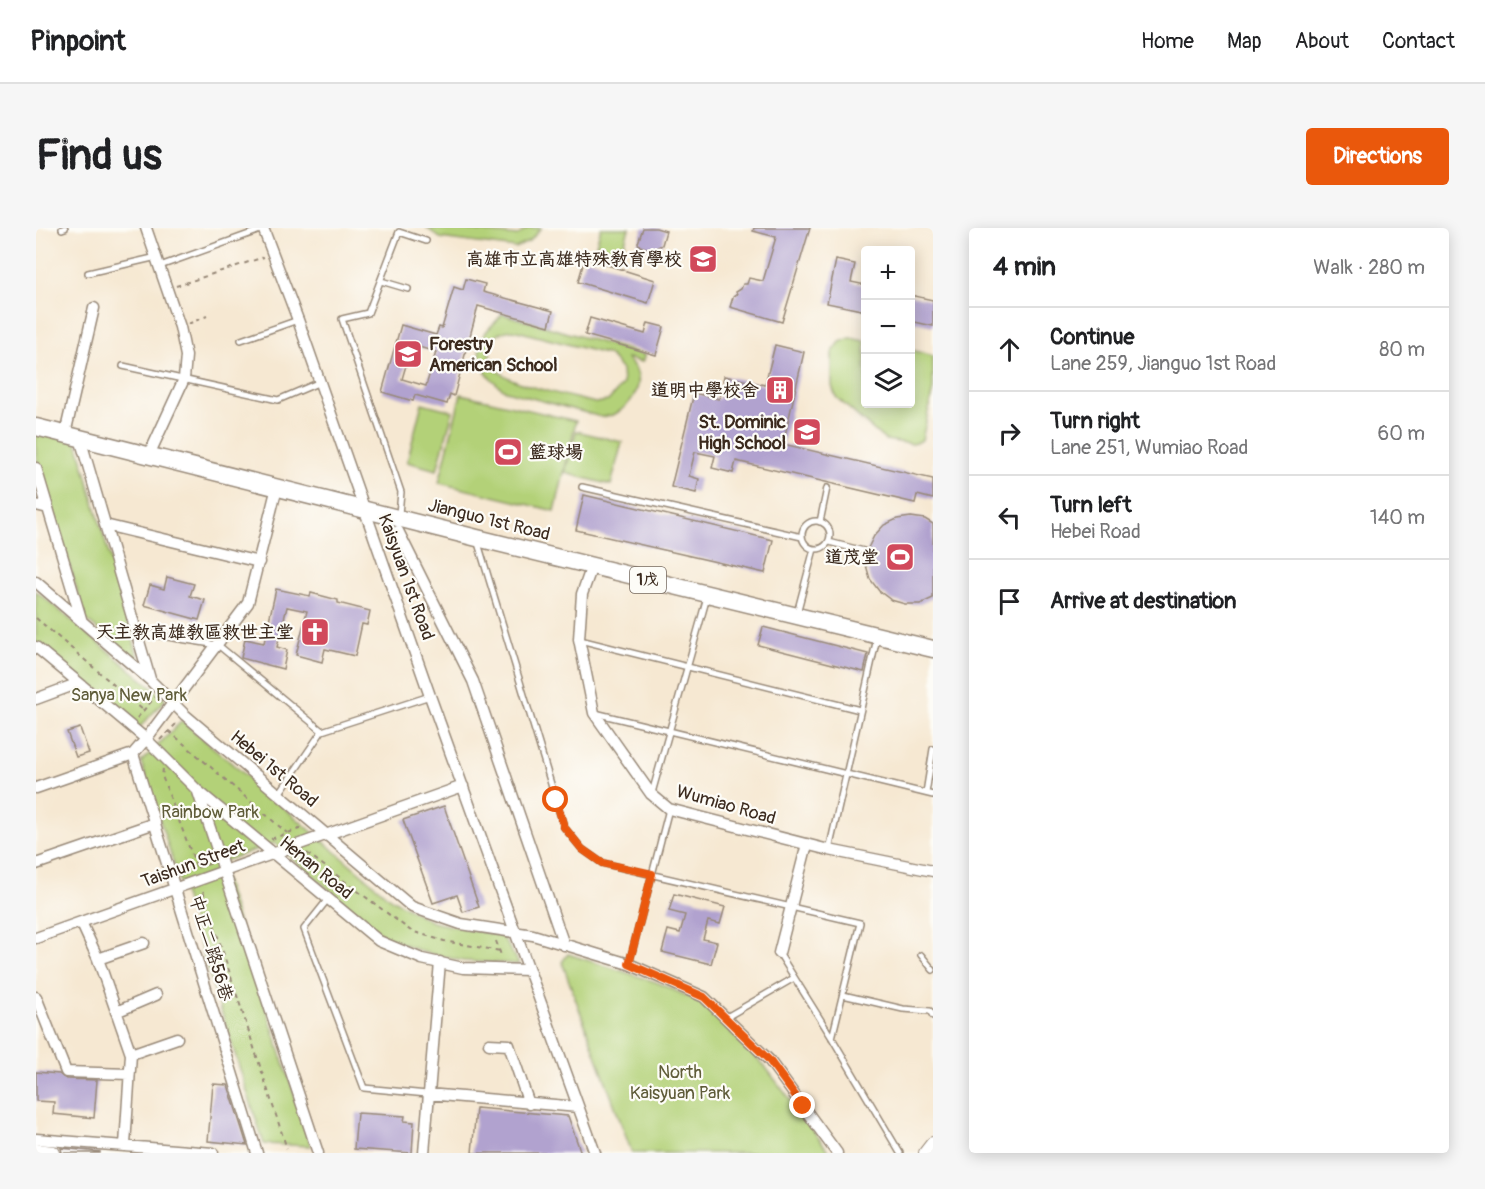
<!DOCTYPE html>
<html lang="en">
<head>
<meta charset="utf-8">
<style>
  :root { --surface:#fff; --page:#f6f6f6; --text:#202124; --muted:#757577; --line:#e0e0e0; --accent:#ea580c }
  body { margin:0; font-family:Pangolin,"LXGW WenKai TC",sans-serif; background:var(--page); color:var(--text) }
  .controls { position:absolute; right:18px; top:18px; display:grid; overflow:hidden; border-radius:6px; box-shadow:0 3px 15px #0003 }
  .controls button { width:54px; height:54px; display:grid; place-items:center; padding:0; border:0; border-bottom:2px solid var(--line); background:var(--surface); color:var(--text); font:30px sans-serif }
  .stop { position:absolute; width:18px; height:18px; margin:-14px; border:4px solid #ea580c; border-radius:50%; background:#fff }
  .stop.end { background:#ea580c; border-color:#fff; box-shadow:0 2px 6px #0008 }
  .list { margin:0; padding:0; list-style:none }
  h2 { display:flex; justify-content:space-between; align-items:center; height:78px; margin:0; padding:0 24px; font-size:26px }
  h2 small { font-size:20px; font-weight:400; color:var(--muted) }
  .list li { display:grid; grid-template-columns:39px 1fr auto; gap:18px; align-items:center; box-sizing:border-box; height:84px; padding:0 24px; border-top:2px solid var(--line) }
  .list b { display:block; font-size:22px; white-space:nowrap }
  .list p { margin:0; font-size:20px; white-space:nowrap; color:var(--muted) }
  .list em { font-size:20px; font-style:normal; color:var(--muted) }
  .icon { flex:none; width:33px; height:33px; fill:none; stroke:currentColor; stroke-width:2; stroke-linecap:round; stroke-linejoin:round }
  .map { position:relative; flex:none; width:897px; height:925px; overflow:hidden; border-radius:6px }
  header { display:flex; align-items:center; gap:36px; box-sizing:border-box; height:84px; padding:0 30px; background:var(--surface); border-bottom:2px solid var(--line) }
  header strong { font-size:28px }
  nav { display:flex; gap:33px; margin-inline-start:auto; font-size:21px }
  .intro { display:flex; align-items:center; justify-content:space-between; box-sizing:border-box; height:144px; padding:0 36px }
  h1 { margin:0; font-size:42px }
  .button { padding:15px 27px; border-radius:6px; background:var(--accent); color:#fff; font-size:21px; font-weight:700 }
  main { display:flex; gap:36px; padding:0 36px }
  aside { flex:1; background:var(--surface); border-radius:6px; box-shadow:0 3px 15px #0003 }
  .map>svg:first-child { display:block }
  .green { fill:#b3d178; stroke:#777e4b; stroke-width:1.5; fill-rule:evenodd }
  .building { fill:#b1a2cf; fill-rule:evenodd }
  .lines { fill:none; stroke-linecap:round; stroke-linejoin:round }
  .service-casing { stroke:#988978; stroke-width:8 }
  .minor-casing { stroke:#988978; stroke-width:13 }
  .tertiary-casing { stroke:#988978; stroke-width:16 }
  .primary-casing { stroke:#988978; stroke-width:19 }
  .path { stroke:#988978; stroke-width:2; stroke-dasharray:4.5 4.5; stroke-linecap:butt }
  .service { stroke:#fff; stroke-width:5 }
  .minor { stroke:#fff; stroke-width:10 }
  .tertiary { stroke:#fff; stroke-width:14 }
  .primary { stroke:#fff; stroke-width:16 }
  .tram { stroke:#3b2a1e; stroke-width:1.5 }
  .route { stroke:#ea580c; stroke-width:8 }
  .labels { text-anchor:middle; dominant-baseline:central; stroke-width:4.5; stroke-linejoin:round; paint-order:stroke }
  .shield { fill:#fdfcf7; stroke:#75695f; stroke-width:1.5 }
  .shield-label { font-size:16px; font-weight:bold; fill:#3b2a1e }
  .poi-label { font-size:18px; font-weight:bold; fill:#3b2a1e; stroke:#fdfcf7; text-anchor:end }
  .street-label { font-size:18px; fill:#3b2a1e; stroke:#fdfcf7 }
  .park-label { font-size:18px; fill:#5f5c39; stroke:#fdfcf7 }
</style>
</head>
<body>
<header>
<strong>Pinpoint</strong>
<nav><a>Home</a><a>Map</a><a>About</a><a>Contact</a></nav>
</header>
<div class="intro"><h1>Find us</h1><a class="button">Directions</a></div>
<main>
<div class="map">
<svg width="897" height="925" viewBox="0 0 897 925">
  <rect width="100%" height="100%" fill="#fdfcf7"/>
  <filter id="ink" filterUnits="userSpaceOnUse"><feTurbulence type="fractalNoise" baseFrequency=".0167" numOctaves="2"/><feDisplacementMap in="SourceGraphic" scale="12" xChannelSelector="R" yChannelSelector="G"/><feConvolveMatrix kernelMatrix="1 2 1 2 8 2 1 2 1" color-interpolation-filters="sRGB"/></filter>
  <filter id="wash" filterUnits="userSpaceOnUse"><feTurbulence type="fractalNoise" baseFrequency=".008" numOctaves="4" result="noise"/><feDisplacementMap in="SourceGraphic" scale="24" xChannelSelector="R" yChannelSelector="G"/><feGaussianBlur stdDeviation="1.35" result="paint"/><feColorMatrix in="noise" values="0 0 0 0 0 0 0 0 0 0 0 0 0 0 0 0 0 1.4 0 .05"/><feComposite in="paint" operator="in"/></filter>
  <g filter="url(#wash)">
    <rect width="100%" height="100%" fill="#f6e8d2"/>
    <path class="green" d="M391,0H413L481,8L492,0H505L494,13L480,20L404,10Z
      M565,0H593L586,25L560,17Z
      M466,86L609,127L606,134L591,130C594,134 598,138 600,142C608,159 594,178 579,186C575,188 569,188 565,189L470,163C450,150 434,127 450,104C455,97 461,94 466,86ZM477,102L573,127L586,142L587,156L572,173L559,175C537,169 475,157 461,142C456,137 453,127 453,120C455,107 466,103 477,102Z
      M814,110L829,113L830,176H874L875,122L897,128V161L886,212L877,216L849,212L800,169L796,158V125L804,114Z
      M425,166L540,193L519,283L403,255Z
      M386,175L417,183L401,242L371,234Z
      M0,202L41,214L104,436L50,392L0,227Z
      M540,203L586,214L575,257L529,245Z
      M0,363L130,471L102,501L0,414Z
      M146,493L355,671L396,694L466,708L483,736L427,733L387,724L348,708L238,615L183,635L275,918L228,916L105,534Z
      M532,726L620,754L664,774L728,837L794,925H596L526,734Z"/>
    <g id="blocks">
      <path class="building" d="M607,0H620L630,3L626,17L616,22L604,18L602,15Z
        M718,0H774L746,94L694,79L697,69L701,66L700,64L705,61L707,56H711L713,50L727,53L740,9L717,3Z
        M549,30L619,52L612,75L542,54Z
        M800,32L819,36L815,54L830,57V83L791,75Z
        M430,51L449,56L447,64L517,83L513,98L442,78L418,168L414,166L411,176L379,167L377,173L346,164L365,97L400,107L403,99L406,100L418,59L427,62ZM376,117L400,124L390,158L366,151Z
        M874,67L897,72V98L874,93Z
        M554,90L609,106L612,95L628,99L620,127L549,107Z
        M739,117L768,124L747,216L897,251V271L881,267L879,275L700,233L697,245L676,240L679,228L659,224L653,248L663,251L660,265L635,259L658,165L683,171L688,148L729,157Z
        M548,267L737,312L729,345L540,302Z
        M875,289L889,291L897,296V370L884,376H869L855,372L843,363L834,351L830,337L832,320L838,308L848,297L861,291Z
        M131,349L158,356L154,368L169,372L163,392L108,377L114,357L128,361Z
        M240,361L274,368L275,365L302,372V375L334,383L331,397L326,396L319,428L289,421L286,434L260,427L271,383L251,379L241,419L251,422L247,441L205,430L209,411L228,415Z
        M727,399L832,426L828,444L722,417Z
        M44,500L53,525L40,529L31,504Z
        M408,578L443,679L427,684L421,667L397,675L367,592Z
        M638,666L689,679L684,696L672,693L667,711L681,714L675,736L626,724L632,702L644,705L649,687L633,683Z
        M0,844L23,846L30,851L61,852L58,890L17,886L18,874L0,873Z
        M177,856L192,857L211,917L172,913Z
        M440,880L532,888L545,925H436Z
        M321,885L369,888L368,893L378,894L376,925L318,921Z
        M25,920L64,924V925H26Z"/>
    </g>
  </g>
  <g filter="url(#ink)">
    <use href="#blocks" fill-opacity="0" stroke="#988978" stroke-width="1.5"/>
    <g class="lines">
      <g class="service-casing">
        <path id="service" d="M26,1L29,0
          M124,38L227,1
          M52,45L121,29
          M345,53L372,61
          M205,112L262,92
          M87,138L242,172L284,154
          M546,259L766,309
          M363,286L365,264L306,91L332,85L363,4L390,13
          M766 307a14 14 0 1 1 28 0a14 14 0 1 1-28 0Z
          M784,294L791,260
          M793,314L828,323
          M442,315L528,599L546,621L566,635L824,695L796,810
          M761,385L778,321
          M100,404L182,417L286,503
          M544,412L824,482
          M559,485L897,567
          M616,565L671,369
          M890,565L897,521
          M243,566L286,503L394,468
          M793,622L841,410
          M292,671L268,701L328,860L391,866
          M743,725L796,810L864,925
          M885,727L897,742
          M593,736L633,581
          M807,767L867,781L894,783L897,788
          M689,790L758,750"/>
      </g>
      <g class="minor-casing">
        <path id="minor" d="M110,0L144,99L150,128L148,151L113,227
          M227,0L262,92L394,468L559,925
          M29,206L58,80
          M44,210L114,451
          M0,240L46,394
          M0,277L12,280
          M69,297L223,334
          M362,303L437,453L528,717
          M556,338L546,366L543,411L558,485L615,566L633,581L793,622L897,643
          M0,354L114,452L149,487L376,679L425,696L497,707L593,736L668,769L733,832L801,925
          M0,419L110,511L161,562L343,713L386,731L427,740L493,742
          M0,471L43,455
          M97,526L221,925
          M0,560L97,526L110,511L212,375L241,259
          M162,564L282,925
          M0,636L119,595
          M45,694L62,731L95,826L89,917
          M0,710L427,558
          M743,725L771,616
          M62,731L108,715
          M0,769L30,844L93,846
          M80,784L120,767
          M453,816L473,817L493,876
          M95,826L141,810
          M392,866L542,879
          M0,911L177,925
          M388,925L404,734"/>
      </g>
      <g class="tertiary-casing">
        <path id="tertiary" d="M0,923L17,925
          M890,925L897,916"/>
      </g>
      <g class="primary-casing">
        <path id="primary" d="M0,199L441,310L897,421"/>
      </g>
      <path class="path" d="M140,58L228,29
        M152,96L171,88
        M0,390L107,482
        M101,490L119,469
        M133,503L251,605
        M124,512L141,495
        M127,541L126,548L161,640
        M235,611L266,600
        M271,625L375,703L408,713L464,723
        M144,645L176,635
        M167,663L251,921
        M460,713L466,730"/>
      <use href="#service" class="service"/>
      <use href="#minor" class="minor"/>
      <use href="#tertiary" class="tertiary"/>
      <use href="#primary" class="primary"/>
      <path class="tram" d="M896,925L897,924"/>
    </g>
  </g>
  <g class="lines" filter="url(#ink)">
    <path class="route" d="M520,572L528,599L546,621L566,635L616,646L593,736L668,769L733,832L767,878"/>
  </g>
  <defs>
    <g id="school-square" transform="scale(1.5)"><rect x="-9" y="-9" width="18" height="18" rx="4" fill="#d1495b" stroke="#fdfcf7"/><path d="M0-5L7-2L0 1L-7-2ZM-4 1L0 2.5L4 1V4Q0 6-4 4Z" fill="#fff"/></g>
    <g id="building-square" transform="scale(1.5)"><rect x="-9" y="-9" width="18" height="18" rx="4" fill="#d1495b" stroke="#fdfcf7"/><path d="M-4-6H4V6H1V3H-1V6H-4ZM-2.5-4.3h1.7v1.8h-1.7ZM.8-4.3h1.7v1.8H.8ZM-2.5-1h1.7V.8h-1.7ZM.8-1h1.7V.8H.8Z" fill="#fff"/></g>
    <g id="stadium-square" transform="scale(1.5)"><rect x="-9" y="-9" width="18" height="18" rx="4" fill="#d1495b" stroke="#fdfcf7"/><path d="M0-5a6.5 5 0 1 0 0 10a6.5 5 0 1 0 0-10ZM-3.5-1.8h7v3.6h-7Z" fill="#fff"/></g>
    <g id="church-square" transform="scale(1.5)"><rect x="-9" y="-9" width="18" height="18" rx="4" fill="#d1495b" stroke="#fdfcf7"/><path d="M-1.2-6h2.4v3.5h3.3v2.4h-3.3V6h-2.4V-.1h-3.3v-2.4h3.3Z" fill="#fff"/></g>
  </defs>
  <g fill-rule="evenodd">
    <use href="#school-square" x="667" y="31"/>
    <use href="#school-square" x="372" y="126"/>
    <use href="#building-square" x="744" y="162"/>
    <use href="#school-square" x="771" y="204"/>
    <use href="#stadium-square" x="472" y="224"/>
    <use href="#stadium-square" x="864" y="329"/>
    <use href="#church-square" x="279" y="404"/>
  </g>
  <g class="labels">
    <rect class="shield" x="594" y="339" width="36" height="26" rx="4.5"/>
    <g class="shield-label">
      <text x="612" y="352">1戊</text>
    </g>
    <g class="poi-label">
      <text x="646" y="31">高雄市立高雄特殊教育學校</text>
      <text x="393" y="116" text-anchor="start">Forestry<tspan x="393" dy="21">American School</tspan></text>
      <text x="723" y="162">道明中學校舍</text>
      <text x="750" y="194">St. Dominic<tspan x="750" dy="21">High School</tspan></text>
      <text x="493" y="224" text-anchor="start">籃球場</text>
      <text x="843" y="329">道茂堂</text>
      <text x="258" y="404">天主教高雄教區救世主堂</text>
    </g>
    <g class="street-label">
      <text transform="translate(453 292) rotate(14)">Jianguo 1st Road</text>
      <text transform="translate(370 349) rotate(70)">Kaisyuan 1st Road</text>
      <text transform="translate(238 541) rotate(40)">Hebei 1st Road</text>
      <text transform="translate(690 577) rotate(16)">Wumiao Road</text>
      <text transform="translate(157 636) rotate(-20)">Taishun Street</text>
      <text transform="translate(280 640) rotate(39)">Henan Road</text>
      <text transform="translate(175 720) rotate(73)">中正二路56巷</text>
    </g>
    <g class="park-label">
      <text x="93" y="467">Sanya New Park</text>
      <text x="174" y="584">Rainbow Park</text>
      <text x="644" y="844">North<tspan x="644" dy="21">Kaisyuan Park</tspan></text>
    </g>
  </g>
</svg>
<div class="controls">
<button>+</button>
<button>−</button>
<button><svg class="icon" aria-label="layers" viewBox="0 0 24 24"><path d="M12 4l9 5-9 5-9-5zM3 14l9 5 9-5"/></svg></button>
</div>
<div class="stop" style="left:520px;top:572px"></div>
<div class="stop end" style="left:767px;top:878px"></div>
</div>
<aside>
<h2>4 min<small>Walk · 280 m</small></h2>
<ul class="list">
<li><svg class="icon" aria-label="ahead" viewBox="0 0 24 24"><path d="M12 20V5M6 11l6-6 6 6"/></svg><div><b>Continue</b><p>Lane 259, Jianguo 1st Road</p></div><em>80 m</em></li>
<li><svg class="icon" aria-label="right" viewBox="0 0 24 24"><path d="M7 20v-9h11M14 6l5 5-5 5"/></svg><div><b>Turn right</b><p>Lane 251, Wumiao Road</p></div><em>60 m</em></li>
<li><svg class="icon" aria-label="left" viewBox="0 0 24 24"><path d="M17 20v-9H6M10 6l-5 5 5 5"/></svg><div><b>Turn left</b><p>Hebei Road</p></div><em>140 m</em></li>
<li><svg class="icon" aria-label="arrive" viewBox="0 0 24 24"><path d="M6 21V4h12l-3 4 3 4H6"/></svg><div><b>Arrive at destination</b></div></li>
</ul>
</aside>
</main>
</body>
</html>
